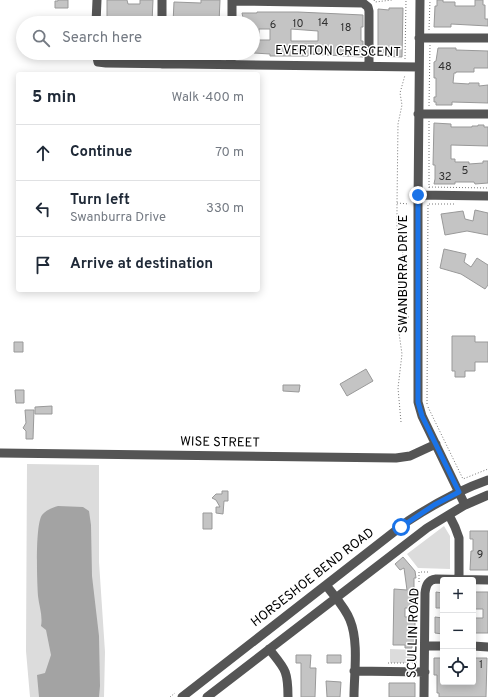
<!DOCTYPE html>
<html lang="en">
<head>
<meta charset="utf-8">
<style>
  :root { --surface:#fff; --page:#f2f2f3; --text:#1f2937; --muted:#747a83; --line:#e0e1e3 }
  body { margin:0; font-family:Overpass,sans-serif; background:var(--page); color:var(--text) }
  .controls { position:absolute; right:12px; bottom:12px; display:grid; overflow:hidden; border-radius:4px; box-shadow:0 2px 10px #0003 }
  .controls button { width:36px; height:36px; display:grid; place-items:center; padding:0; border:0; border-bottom:1px solid var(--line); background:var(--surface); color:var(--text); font:20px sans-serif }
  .stop { position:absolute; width:12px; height:12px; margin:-9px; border:3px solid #1a73e8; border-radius:50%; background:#fff }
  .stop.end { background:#1a73e8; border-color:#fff; box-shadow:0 1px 4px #0008 }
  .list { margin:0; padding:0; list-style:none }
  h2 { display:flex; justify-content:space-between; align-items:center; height:52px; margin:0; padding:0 16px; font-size:17px }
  h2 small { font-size:13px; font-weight:400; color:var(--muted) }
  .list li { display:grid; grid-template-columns:26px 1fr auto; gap:12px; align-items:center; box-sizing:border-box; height:56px; padding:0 16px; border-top:1px solid var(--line) }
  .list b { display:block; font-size:15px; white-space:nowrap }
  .list p { margin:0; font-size:13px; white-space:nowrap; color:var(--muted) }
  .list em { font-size:13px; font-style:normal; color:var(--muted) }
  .icon { flex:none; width:22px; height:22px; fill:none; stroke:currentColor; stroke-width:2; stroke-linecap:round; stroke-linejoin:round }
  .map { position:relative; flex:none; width:488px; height:697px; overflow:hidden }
  .search { position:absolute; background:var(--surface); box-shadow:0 2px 10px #0003; left:16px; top:16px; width:244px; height:44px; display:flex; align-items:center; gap:10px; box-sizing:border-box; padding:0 14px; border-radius:22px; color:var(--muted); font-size:15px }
  .panel { position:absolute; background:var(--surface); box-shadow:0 2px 10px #0003; left:16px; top:72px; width:244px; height:220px; border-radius:4px }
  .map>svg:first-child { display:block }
  .green { fill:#dcdcdc }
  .water { fill:#a3a3a3 }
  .building { fill:#c4c4c4; stroke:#999; fill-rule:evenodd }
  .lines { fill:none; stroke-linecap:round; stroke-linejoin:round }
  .path { stroke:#777; stroke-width:1; stroke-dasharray:1 2; stroke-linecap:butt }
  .minor { stroke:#555; stroke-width:9 }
  .route { stroke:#1a73e8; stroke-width:5 }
  .labels { text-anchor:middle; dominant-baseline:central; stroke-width:3; stroke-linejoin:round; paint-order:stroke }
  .number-label { font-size:11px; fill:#313131 }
  .street-label { font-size:13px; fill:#000; stroke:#fff }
</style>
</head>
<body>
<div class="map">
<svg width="488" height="697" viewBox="0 0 488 697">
  <rect width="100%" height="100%" fill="#fff"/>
  <path class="green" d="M27,464L99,465V562L105,652L104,697H30L26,651Z
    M444,526L450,536V569L418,568L407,554Z
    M390,649L417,650V663H390Z"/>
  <path class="water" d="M58,506L83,507L89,511L91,525L92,576L99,636L100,686L99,697H39L37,675L45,673L51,655L46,630L41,626C43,616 39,606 38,596C37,581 35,525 42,515C46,510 52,508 58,506Z"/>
  <path class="building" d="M58,0H68V8H55V1H58Z
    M107,0H127L128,4H140V0H153L152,23L107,22Z
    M201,0H220L219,23H173L174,2L201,3Z
    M437,0H443V2H455V6H475V0H483V5H485V19H488V26L451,24V27H434L435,6H437Z
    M389,8H403L402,57L378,56V9L389,10Z
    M257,12H298L363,15V27H361V41H363V57L308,54V56H270V54L254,53L253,23H244L242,13H257ZM259,29H270V40H259ZM291,29L318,31V41H291Z
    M438,48H456V50L488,51V68H474V72H456V73H454L453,83L469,84V83H479V86L488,85V103L452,102V105H436V102H434V97H436V78H434V62L436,61Z
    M434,123L451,124V127H472V126H478V125H484V127H488V146L451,145V159H455V162H469V164L483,163V161H488V183L475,184L474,182H455V184H434L435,179V165H433Z
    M475,210L488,213V235L467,231L445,235L441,214L463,211L465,219L473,221Z
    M444,249L466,254L464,262L471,267L477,258L488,265V285L485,289L461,274L440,268Z
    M452,336H475V342H488V362H475V371H465V377H455V371H452Z
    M14,342H23V352H14Z
    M366,369L373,381L347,396L340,384Z
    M283,385H300L299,392L283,391Z
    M15,390H24V403H16Z
    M52,406V414H35V407Z
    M25,410H34L33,439H26V431L23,428L26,423Z
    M222,491H228V501H224L223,514L216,513V507H220L216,500L212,498L216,494H222Z
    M203,513H212V529H203Z
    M470,531H488V570H470L471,551H473V539H470Z
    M403,557L415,571L416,578H414V592H415L414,608H405V617H415V644H412V648H405V645H393L394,589L407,590L404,568L400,570L395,564Z
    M436,592L443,593V605H441V608H436Z
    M473,592H488V633H473V618H483V609H473Z
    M435,617L443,618V634L435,633Z
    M296,655H311L310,668H316L315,697H301V663H296Z
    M327,655H341V663H327Z
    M434,658H443V682H473V658H487L486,697H439V693H437V675H434Z
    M326,681L341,682L340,697H327Z
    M389,683H415V697H389Z"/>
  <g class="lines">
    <path class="path" d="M374,0L375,2L392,0
      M429,30L430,0
      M405,59L406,0
      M429,106L430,45
      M429,187L488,188
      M429,188V121
      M397,203L409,204
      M429,204H455
      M399,317H410
      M427,404L428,203
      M428,407L463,479L488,469
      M401,422L398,388L402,354L398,326L401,300L398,275L403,254L397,228V203L398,124L402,105L400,93L405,75
      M419,582V572H430
      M388,663H417
      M170,697L175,693"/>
    <path class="minor" d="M420,0L418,204V402L422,416L465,505
      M232,1L363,3L368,7L369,11V66
      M96,23L97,0
      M162,23V0
      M232,23V0
      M419,38H488
      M96,53L98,62L106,63L419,67
      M162,64V53
      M231,64V53
      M418,114H488
      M418,195L488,196
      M0,453L396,458L410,456L436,444
      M449,515L455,527L459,538V579
      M326,585C334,596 345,607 350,620C359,642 354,674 354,697
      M425,646H443
      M473,646L488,647
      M269,649C285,669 288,670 288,697
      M354,671L425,672
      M182,697L408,521C434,504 459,490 488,480
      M207,697L427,528L465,505L488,495
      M424,697L425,593C426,585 428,580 436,579L488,580"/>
  </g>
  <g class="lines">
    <path class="route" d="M401,527L434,505L459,492L422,416L418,402V195"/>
  </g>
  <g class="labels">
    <g class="number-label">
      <text x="323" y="23">14</text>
      <text x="298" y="24">10</text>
      <text x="273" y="25">6</text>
      <text x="346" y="28">18</text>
      <text x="445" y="67">48</text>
      <text x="465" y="171">5</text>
      <text x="445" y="177">32</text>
      <text x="480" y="555">9</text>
      <text x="481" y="665">1</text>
    </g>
    <g class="street-label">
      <text transform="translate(338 52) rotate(1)">EVERTON CRESCENT</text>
      <text transform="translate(404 274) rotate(-90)">SWANBURRA DRIVE</text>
      <text transform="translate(220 443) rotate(1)">WISE STREET</text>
      <text transform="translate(313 578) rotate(-38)">HORSESHOE BEND ROAD</text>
      <text transform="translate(414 633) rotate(-88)">SCULLIN ROAD</text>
    </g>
  </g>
</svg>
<div class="controls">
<button>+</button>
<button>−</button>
<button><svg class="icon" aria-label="locate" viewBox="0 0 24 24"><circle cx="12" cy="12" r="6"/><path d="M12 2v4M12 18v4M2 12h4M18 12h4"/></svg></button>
</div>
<div class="stop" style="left:401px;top:527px"></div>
<div class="stop end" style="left:418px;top:195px"></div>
<div class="search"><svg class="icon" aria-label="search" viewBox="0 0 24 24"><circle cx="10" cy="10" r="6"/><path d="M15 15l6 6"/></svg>Search here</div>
<section class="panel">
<h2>5 min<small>Walk · 400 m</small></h2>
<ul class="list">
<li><svg class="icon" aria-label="ahead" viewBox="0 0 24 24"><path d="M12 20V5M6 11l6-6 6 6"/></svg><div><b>Continue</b></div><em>70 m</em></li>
<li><svg class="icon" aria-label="left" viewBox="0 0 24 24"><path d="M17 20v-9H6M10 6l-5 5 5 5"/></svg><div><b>Turn left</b><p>Swanburra Drive</p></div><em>330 m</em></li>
<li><svg class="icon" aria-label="arrive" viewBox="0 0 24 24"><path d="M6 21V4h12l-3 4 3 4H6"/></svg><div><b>Arrive at destination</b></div></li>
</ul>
</section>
</div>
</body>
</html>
